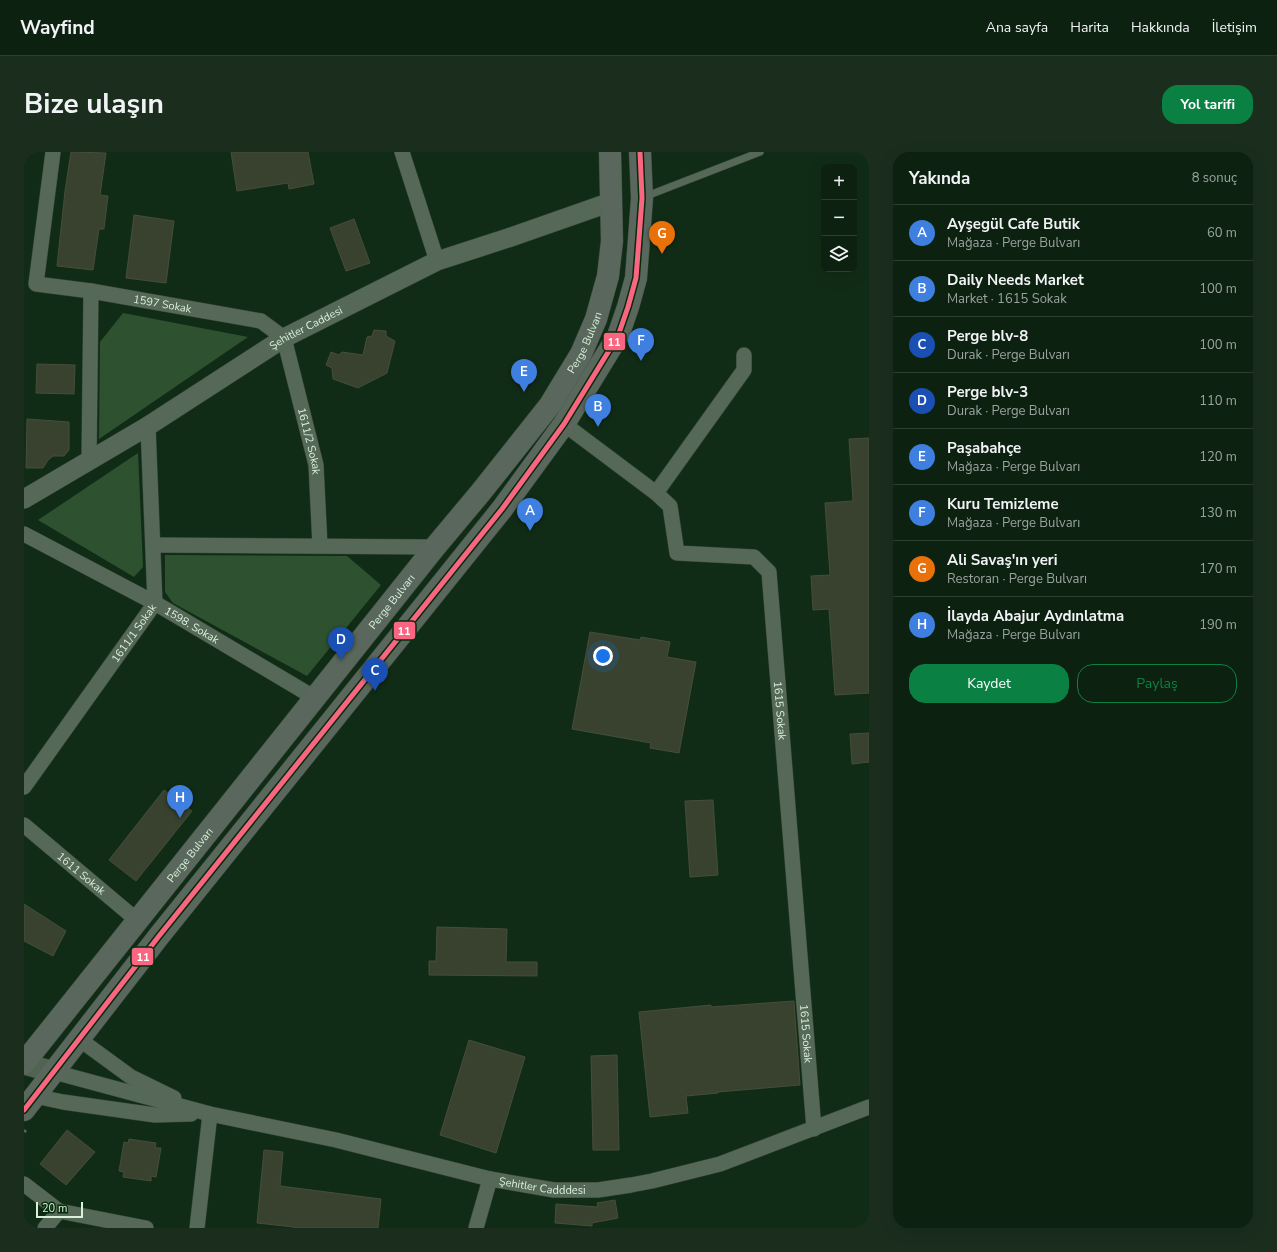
<!DOCTYPE html>
<html lang="tr">
<head>
<meta charset="utf-8">
<style>
  :root { --surface:#0d2110; --page:#1b2e1e; --text:#f1f3f6; --muted:#9aa39f; --line:#2d3e30; --accent:#0b8043 }
  body { margin:0; font-family:"Nunito Sans",sans-serif; background:var(--page); color:var(--text) }
  .controls { position:absolute; right:12px; top:12px; display:grid; overflow:hidden; border-radius:8px; box-shadow:0 4px 16px #0002 }
  .controls button { width:36px; height:36px; display:grid; place-items:center; padding:0; border:0; border-bottom:1px solid var(--line); background:var(--surface); color:var(--text); font:20px sans-serif }
  .scale { position:absolute; left:12px; bottom:10px; width:47px; box-sizing:border-box; padding-left:4px; border:2px solid #d8f1d8; border-top:0; font-size:11px; line-height:14px; white-space:nowrap; color:#d8f1d8; -webkit-text-stroke:3px #072c0c; paint-order:stroke }
  .you { position:absolute; left:579px; top:504px; width:14px; height:14px; margin:-10px; border:3px solid #fff; border-radius:50%; background:#1a73e8; box-shadow:0 0 0 6px #1a73e833 }
  .badge { display:grid; place-items:center; width:26px; height:26px; border-radius:50%; background:var(--accent); color:#fff; font-size:13px; font-weight:700 }
  .pin { position:absolute; translate:-50% -33px; filter:drop-shadow(0 1px 2px #0008) }
  .pin::after { content:''; position:absolute; top:21px; width:14px; height:12px; background:inherit; clip-path:polygon(0 0,100% 0,50% 100%) }
  .list { margin:0; padding:0; list-style:none }
  h2 { display:flex; justify-content:space-between; align-items:center; height:52px; margin:0; padding:0 16px; font-size:17px }
  h2 small { font-size:13px; font-weight:400; color:var(--muted) }
  .list li { display:grid; grid-template-columns:26px 1fr auto; gap:12px; align-items:center; box-sizing:border-box; height:56px; padding:0 16px; border-top:1px solid var(--line) }
  .list b { display:block; font-size:15px; white-space:nowrap }
  .list p { margin:0; font-size:13px; white-space:nowrap; color:var(--muted) }
  .list em { font-size:13px; font-style:normal; color:var(--muted) }
  .actions { display:flex; gap:8px; padding:12px 16px }
  .actions a { flex:1; padding:9px 0; border:1px solid var(--accent); border-radius:16px; text-align:center; font-size:14px; color:var(--accent) }
  .actions .main { background:var(--accent); color:#fff }
  .icon { flex:none; width:22px; height:22px; fill:none; stroke:currentColor; stroke-width:2; stroke-linecap:round; stroke-linejoin:round }
  .map { position:relative; flex:none; width:845px; height:1076px; overflow:hidden; border-radius:16px }
  header { display:flex; align-items:center; gap:24px; box-sizing:border-box; height:56px; padding:0 20px; background:var(--surface); border-bottom:1px solid var(--line) }
  header strong { font-size:19px }
  nav { display:flex; gap:22px; margin-inline-start:auto; font-size:14px }
  .intro { display:flex; align-items:center; justify-content:space-between; box-sizing:border-box; height:96px; padding:0 24px }
  h1 { margin:0; font-size:28px }
  .button { padding:10px 18px; border-radius:16px; background:var(--accent); color:#fff; font-size:14px; font-weight:700 }
  main { display:flex; gap:24px; padding:0 24px }
  aside { flex:1; background:var(--surface); border-radius:16px; box-shadow:0 4px 16px #0002 }
  .map>svg:first-child { display:block }
  .green { fill:#2e5230 }
  .building { fill:#39422f; stroke:#464e38 }
  .lines { fill:none; stroke-linecap:round; stroke-linejoin:round }
  .service-casing { stroke:#324533; stroke-width:8 }
  .minor-casing { stroke:#324533; stroke-width:16 }
  .tertiary-casing { stroke:#324533; stroke-width:20 }
  .secondary-casing { stroke:#324533; stroke-width:22 }
  .primary-casing { stroke:#324533; stroke-width:23 }
  .path { stroke:#556657; stroke-width:2.5; stroke-dasharray:3 3; stroke-linecap:butt }
  .service { stroke:#566857; stroke-width:7 }
  .minor { stroke:#566857; stroke-width:15 }
  .tertiary { stroke:#566857; stroke-width:19 }
  .secondary { stroke:#526354; stroke-width:21 }
  .primary { stroke:#59675c; stroke-width:22 }
  .bus-1-casing { stroke:#072c0c; stroke-width:8 }
  .bus-1 { stroke:#fa6682; stroke-width:5 }
  .labels { text-anchor:middle; dominant-baseline:central; stroke-width:4; stroke-linejoin:round; paint-order:stroke }
  .street-label { font-size:11px; fill:#d8f1d8; stroke:#072c0c }
  .line-badge { stroke:#072c0c; stroke-width:1.5 }
  .badge-label { font-size:11px; text-anchor:middle; font-weight:bold; fill:#fff }
</style>
</head>
<body>
<header>
<strong>Wayfind</strong>
<nav><a>Ana sayfa</a><a>Harita</a><a>Hakkında</a><a>İletişim</a></nav>
</header>
<div class="intro"><h1>Bize ulaşın</h1><a class="button">Yol tarifi</a></div>
<main>
<div class="map">
<svg width="845" height="1076" viewBox="0 0 845 1076">
  <rect width="100%" height="100%" fill="#112c16"/>
  <path class="green" d="M99,161L224,185L75,287L76,190Z
    M114,301L119,415L110,425L14,368Z
    M141,403L323,404L357,433L283,524L149,451L141,440Z"/>
  <path class="building" d="M47,0L82,1L76,43L84,44L80,77H75L69,118L33,114L41,39Z
    M207,0H284L290,32L265,37L264,31L213,39Z
    M110,63L150,69L142,131L102,126Z
    M330,67L346,111L322,119L306,76Z
    M350,178L362,179V184L371,189L363,221L334,236L309,227L308,216L302,213L307,200L315,203L318,200L339,203L343,185L348,184Z
    M13,212L51,213L50,242L12,241Z
    M3,267L45,270V298L40,304H29L24,308L19,316H2Z
    M845,286V541L811,543L805,457L789,458L787,424L806,423L801,351L829,349L825,287Z
    M566,480L616,488L617,485L646,490L643,505L672,510L655,601L626,596L627,591L548,577Z
    M845,581V610L828,612L826,582Z
    M140,638L168,659L112,729L85,708Z
    M689,648L694,723L666,725L661,649Z
    M0,752L42,779L29,804L0,789Z
    M413,775L483,777L482,810H513V824L405,823V809H412Z
    M770,849L776,933L694,940V941L662,944L664,961L626,965L615,860L687,853V855Z
    M445,888L501,905L472,1001L416,983Z
    M593,903L595,998H569L567,904Z
    M43,978L71,1000L42,1033L16,1012Z
    M105,987L132,991L131,996H137L132,1025L127,1024V1029L99,1025L100,1020L95,1019L100,990L104,991Z
    M240,998L259,1000L256,1034L357,1047L354,1076H270V1075L233,1071Z
    M591,1048L594,1066L568,1071V1074L531,1071L532,1052L574,1055L573,1051Z"/>
  <g class="lines">
    <g class="service-casing">
      <path id="service" d="M620,45L736,0"/>
    </g>
    <g class="minor-casing">
      <g id="minor">
        <path id="s1" d="M29,0L12,132L67,139L237,169L260,186L292,313L296,394"/>
        <path d="M378,0L413,109"/>
        <path id="s2" d="M540,272L632,341L646,354L653,401L730,405L745,420L790,977"/>
        <path d="M65,309L67,139"/>
        <path d="M632,341L720,218V203"/>
        <path id="s3" d="M0,382L131,451L291,546"/>
        <path d="M129,393L411,395"/>
        <path id="s4" d="M0,635L131,451L124,274"/>
        <path id="s5" d="M0,673L114,769"/>
        <path d="M55,887L107,925L150,946"/>
        <path id="s6" d="M30,920L186,962L312,988L466,1027L530,1038H574L607,1033L628,1029L696,1012L845,955"/>
        <path d="M11,944L39,950L131,963L167,962"/>
        <path d="M0,1032L35,1059L122,1076"/>
        <path d="M21,1076L35,1059"/>
        <path d="M173,1076L186,962"/>
        <path d="M452,1076L466,1027"/>
      </g>
    </g>
    <g class="tertiary-casing">
      <g id="tertiary">
        <path id="s7" d="M0,347L124,274L260,186L413,109L484,86L587,50"/>
      </g>
    </g>
    <g class="secondary-casing">
      <path id="secondary" d="M0,912L30,920"/>
    </g>
    <g class="primary-casing">
      <g id="primary">
        <path id="s8" d="M0,911L411,395L457,340L526,253L557,202L572,167L584,124L588,89L586,0"/>
        <path d="M0,958L135,784L478,357L540,272L594,184L604,155L612,126L615,87L618,46L616,0"/>
      </g>
    </g>
    <path class="path" d="M0,978L3,981"/>
    <use href="#service" class="service"/>
    <use href="#minor" class="minor"/>
    <use href="#tertiary" class="tertiary"/>
    <use href="#secondary" class="secondary"/>
    <use href="#primary" class="primary"/>
    <g class="bus-1-casing">
      <path id="bus-1" d="M0,958L135,784L478,357L540,272L594,184L604,155L612,126L615,87L618,46L616,0"/>
    </g>
    <use href="#bus-1" class="bus-1"/>
  </g>
  <g class="labels">
    <g class="street-label">
      <text stroke="none"><textPath href="#s1" startOffset="261">1597 Sokak</textPath></text>
      <text stroke="none"><textPath href="#s7" startOffset="330">Şehitler Caddesi</textPath></text>
      <text stroke="none"><textPath href="#s8" startOffset="914">Perge Bulvarı</textPath></text>
      <text stroke="none"><textPath href="#s1" startOffset="496">1611/2 Sokak</textPath></text>
      <text stroke="none"><textPath href="#s8" startOffset="590">Perge Bulvarı</textPath></text>
      <text stroke="none"><textPath href="#s3" startOffset="191">1598. Sokak</textPath></text>
      <text stroke="none"><textPath href="#s4" startOffset="189">1611/1 Sokak</textPath></text>
      <text stroke="none"><textPath href="#s2" startOffset="419">1615 Sokak</textPath></text>
      <text stroke="none"><textPath href="#s8" startOffset="266">Perge Bulvarı</textPath></text>
      <text stroke="none"><textPath href="#s5" startOffset="75">1611 Sokak</textPath></text>
      <text stroke="none"><textPath href="#s2" startOffset="743">1615 Sokak</textPath></text>
      <text stroke="none"><textPath href="#s6" startOffset="502">Şehitler Cadddesi</textPath></text>
    </g>
  </g>
  <g class="line-badge">
    <rect x="579" y="180" width="23" height="19" rx="4" fill="#fa6682"/>
    <rect x="369" y="469" width="23" height="19" rx="4" fill="#fa6682"/>
    <rect x="107" y="795" width="23" height="19" rx="4" fill="#fa6682"/>
  </g>
  <g class="badge-label">
    <text x="590" y="194">11</text>
    <text x="380" y="483">11</text>
    <text x="119" y="809">11</text>
  </g>
</svg>
<div class="controls">
<button>+</button>
<button>−</button>
<button><svg class="icon" aria-label="layers" viewBox="0 0 24 24"><path d="M12 4l9 5-9 5-9-5zM3 14l9 5 9-5"/></svg></button>
</div>
<div class="scale">20 m</div>
<div class="you"></div>
<div class="pin badge" style="left:506px;top:379px;background:#3f7fe0">A</div>
<div class="pin badge" style="left:574px;top:275px;background:#3f7fe0">B</div>
<div class="pin badge" style="left:351px;top:539px;background:#1a4fb4">C</div>
<div class="pin badge" style="left:317px;top:508px;background:#1a4fb4">D</div>
<div class="pin badge" style="left:500px;top:240px;background:#3f7fe0">E</div>
<div class="pin badge" style="left:617px;top:209px;background:#3f7fe0">F</div>
<div class="pin badge" style="left:638px;top:102px;background:#e8710a">G</div>
<div class="pin badge" style="left:156px;top:666px;background:#3f7fe0">H</div>
</div>
<aside>
<h2>Yakında<small>8 sonuç</small></h2>
<ul class="list">
<li><span class="badge" style="background:#3f7fe0">A</span><div><b>Ayşegül Cafe Butik</b><p>Mağaza · Perge Bulvarı</p></div><em>60 m</em></li>
<li><span class="badge" style="background:#3f7fe0">B</span><div><b>Daily Needs Market</b><p>Market · 1615 Sokak</p></div><em>100 m</em></li>
<li><span class="badge" style="background:#1a4fb4">C</span><div><b>Perge blv-8</b><p>Durak · Perge Bulvarı</p></div><em>100 m</em></li>
<li><span class="badge" style="background:#1a4fb4">D</span><div><b>Perge blv-3</b><p>Durak · Perge Bulvarı</p></div><em>110 m</em></li>
<li><span class="badge" style="background:#3f7fe0">E</span><div><b>Paşabahçe</b><p>Mağaza · Perge Bulvarı</p></div><em>120 m</em></li>
<li><span class="badge" style="background:#3f7fe0">F</span><div><b>Kuru Temizleme</b><p>Mağaza · Perge Bulvarı</p></div><em>130 m</em></li>
<li><span class="badge" style="background:#e8710a">G</span><div><b>Ali Savaş'ın yeri</b><p>Restoran · Perge Bulvarı</p></div><em>170 m</em></li>
<li><span class="badge" style="background:#3f7fe0">H</span><div><b>İlayda Abajur Aydınlatma</b><p>Mağaza · Perge Bulvarı</p></div><em>190 m</em></li>
</ul>
<div class="actions"><a class="main">Kaydet</a><a>Paylaş</a></div>
</aside>
</main>
</body>
</html>
